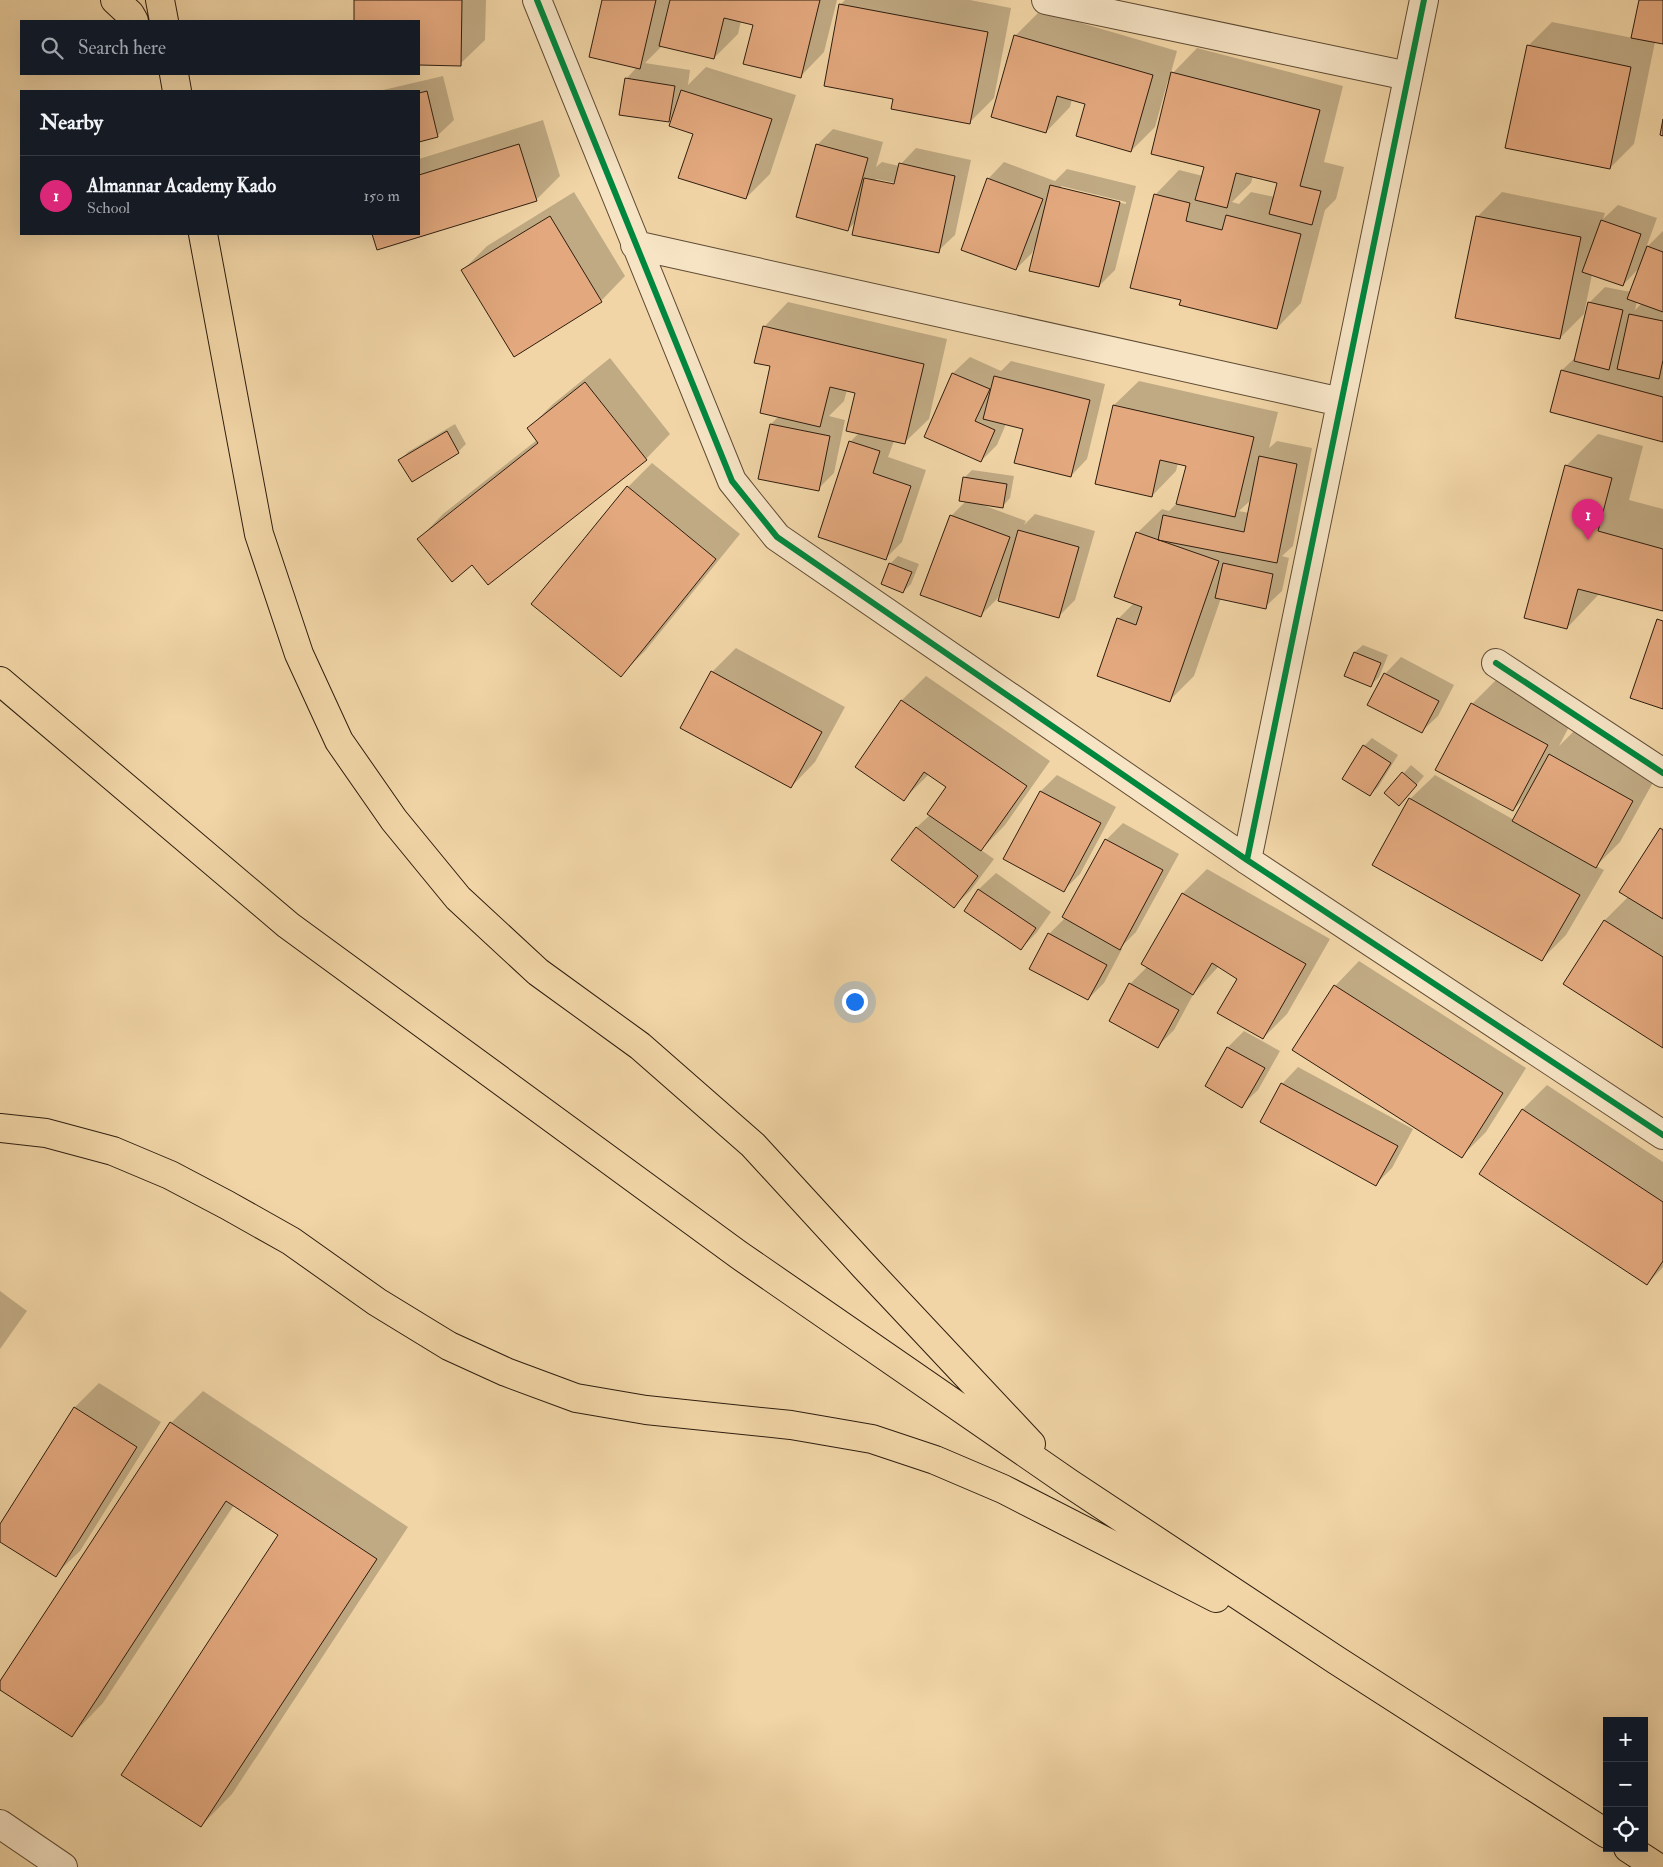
<!DOCTYPE html>
<html lang="en">
<head>
<meta charset="utf-8">
<style>
  :root { --surface:#171b24; --page:#242831; --text:#f1f3f6; --muted:#9ea1a6; --line:#363941; --accent:#db2777 }
  body { margin:0; font-family:"IM FELL Double Pica",serif; background:var(--page); color:var(--text) }
  .controls { position:absolute; right:15px; bottom:15px; display:grid; overflow:hidden; border-radius:0px; box-shadow:0 5px 20px #0002 }
  .controls button { width:45px; height:45px; display:grid; place-items:center; padding:0; border:0; border-bottom:1px solid var(--line); background:var(--surface); color:var(--text); font:25px sans-serif }
  .you { position:absolute; left:854px; top:1001px; width:18px; height:18px; margin:-12px; border:4px solid #fff; border-radius:50%; background:#1a73e8; box-shadow:0 0 0 8px #1a73e833 }
  .badge { display:grid; place-items:center; width:32px; height:32px; border-radius:50%; background:var(--accent); color:#fff; font-size:16px; font-weight:700 }
  .pin { position:absolute; translate:-50% -41px; filter:drop-shadow(0 1px 2px #0008) }
  .pin::after { content:''; position:absolute; top:26px; width:18px; height:15px; background:inherit; clip-path:polygon(0 0,100% 0,50% 100%) }
  .list { margin:0; padding:0; list-style:none }
  h2 { display:flex; justify-content:space-between; align-items:center; height:65px; margin:0; padding:0 20px; font-size:21px }
  h2 small { font-size:16px; font-weight:400; color:var(--muted) }
  .list li { display:grid; grid-template-columns:32px 1fr auto; gap:15px; align-items:center; box-sizing:border-box; height:80px; padding:0 20px; border-top:1px solid var(--line) }
  .list b { display:block; font-size:19px; white-space:nowrap }
  .list p { margin:0; font-size:16px; white-space:nowrap; color:var(--muted) }
  .list em { font-size:16px; font-style:normal; color:var(--muted) }
  .icon { flex:none; width:28px; height:28px; fill:none; stroke:currentColor; stroke-width:2; stroke-linecap:round; stroke-linejoin:round }
  .map { position:relative; flex:none; width:1663px; height:1867px; overflow:hidden }
  .search { position:absolute; background:var(--surface); box-shadow:0 5px 20px #0002; left:20px; top:20px; width:400px; height:55px; display:flex; align-items:center; gap:12px; box-sizing:border-box; padding:0 18px; border-radius:0px; color:var(--muted); font-size:19px }
  .panel { position:absolute; background:var(--surface); box-shadow:0 5px 20px #0002; left:20px; top:90px; width:400px; height:145px; border-radius:0px }
  .map>svg:first-child { display:block }
  .shadow { fill:#0003; fill-rule:evenodd }
  .building { fill:#e3a87e; stroke:#2e1d0e }
  .lines { fill:none; stroke-linecap:round; stroke-linejoin:round }
  .minor-casing { stroke:#5f4b34; stroke-width:30 }
  .major-casing { stroke:#2e1d0e; stroke-width:30 }
  .minor { stroke:#f6e4c5; stroke-width:28 }
  .major { stroke:#f1d5a6; stroke-width:28 }
  .cycleway-casing { stroke:#f6e4c5; stroke-width:9 }
  .cycleway { stroke:#00873e; stroke-width:6 }
</style>
</head>
<body>
<div class="map">
<svg width="1663" height="1867" viewBox="0 0 1663 1867">
  <rect width="100%" height="100%" fill="#f1d5a6"/>
  <filter id="stains"><feTurbulence type="fractalNoise" baseFrequency=".004" numOctaves="4"/><feColorMatrix values="0 0 0 0 .2 0 0 0 0 .09 0 0 0 0 .02 0 0 0 .5 -.17"/></filter>
  <radialGradient id="worn" r=".72"><stop offset=".6" stop-color="#630" stop-opacity="0"/><stop offset="1" stop-color="#630" stop-opacity=".3"/></radialGradient>
  <path class="shadow" d="M355,0H486L485,40L460,64H419V21H355Z
    M603,0H837L824,52L800,77L754,24L741,21L738,34L714,58L662,46L645,63L690,70L688,85L706,67L796,95L770,174L746,198L695,133L674,115L668,121L626,79L637,67Z
    M845,0H970L1011,8L994,98L970,122L894,98L841,4Z
    M1640,0H1663V43L1655,42L1634,144L1610,168L1528,46L1552,22L1633,38Z
    M1040,11L1177,51L1170,76L1197,48L1343,86L1324,162L1344,167L1336,199L1325,210L1301,303L1277,328L1183,299L1155,195L1179,170L1203,176L1206,166L1171,81L1168,80L1155,127L1131,151L1086,103L1072,99L1070,107L1046,132L1015,36ZM1253,176L1279,182L1275,197L1251,192L1239,204L1232,202L1251,183Z
    M443,76L454,120L437,136L419,141V91H379Z
    M543,120L560,176L536,200L377,248L373,234H419V159Z
    M833,129L883,142L876,167L882,162L899,166L916,148L971,160L955,235L938,251L856,221L848,230L817,145ZM876,179L901,184L900,186L876,181Z
    M1004,162L1055,181L1067,169L1136,186L1115,270L1099,286L1035,245L1032,253L1016,269L988,179ZM1061,186L1126,202V204L1061,189Z
    M574,192L625,276L601,301L514,355L462,271L487,246Z
    M1502,192L1605,213L1603,219L1618,205L1657,218L1646,248L1663,231V441L1562,370L1576,357L1589,303L1605,287L1631,292L1640,267L1623,285L1592,274L1584,314L1560,338L1477,217ZM1637,301L1642,303L1635,310Z
    M788,302L947,339L929,419L904,443L894,441L888,457L926,470L902,542L886,558L850,442L859,433L857,392L847,390L844,401L829,416L845,420L834,473L818,489L771,424L779,416L764,327Z
    M970,357L1001,371L1011,361L1105,384L1087,459L1071,476L1025,428L1006,424L997,445L981,461L926,437L953,373Z
    M610,358L670,434L646,459L473,563L419,539L443,514L537,440L529,428L553,404Z
    M1139,381L1278,412L1269,448L1277,441L1312,448L1293,546L1282,556L1289,558L1282,591L1265,607L1221,598L1194,676L1170,700L1118,619L1134,603L1137,533L1162,509L1169,511L1178,502L1187,465L1178,463L1176,471L1152,496L1096,483L1114,405ZM1252,499L1249,513L1239,511Z
    M455,424L466,444L458,452L412,480L400,460L408,452Z
    M1598,434L1643,446L1629,500L1663,509V610L1600,593L1567,628L1566,466Z
    M652,463L740,534L645,651L621,675L628,487Z
    M972,470L1014,476L1010,498L1003,506L980,504L1026,521L1024,525L1035,514L1095,531L1075,600L1058,617L1000,593L997,599L981,615L951,516L966,501L964,478Z
    M898,556L919,564L911,584L903,592L890,564Z
    M1363,645L1388,655L1379,677L1371,685L1355,652Z
    M736,648L845,707L815,762L791,787L712,672Z
    M1401,657L1454,685L1438,716L1421,732L1369,704L1385,674Z
    M926,676L1050,761L1005,825L981,850L994,859L970,891L953,907L916,828L930,815L947,787L929,774L904,799L856,767L902,700Z
    M1496,680L1572,721L1559,746L1574,731L1656,777L1620,842L1596,866L1604,870L1566,935L1542,959L1410,799L1435,775L1514,820L1526,797L1513,810L1472,704Z
    M1372,738L1398,755L1378,787L1370,795L1364,746Z
    M1411,765L1424,776L1407,796L1386,793Z
    M1057,775L1116,807L1080,874L1064,890L1041,791Z
    M1123,823L1179,854L1136,932L1120,948L1122,949L1104,983L1088,999L1049,934L1065,918L1063,917L1106,840Z
    M1663,827V1047L1565,984L1605,920L1629,896Z
    M1207,869L1330,939L1287,1014L1263,1038L1239,978L1219,966L1194,993L1174,1030L1158,1046L1130,984L1147,967L1142,964L1183,893Z
    M996,873L1051,912L1037,932L1021,949L965,910L979,889Z
    M1359,961L1526,1068L1486,1132L1461,1157L1335,986Z
    M1244,1031L1280,1051L1258,1090L1241,1106L1206,1086L1228,1047Z
    M1298,1067L1413,1129L1392,1168L1376,1184L1261,1122L1282,1084Z
    M1547,1085L1663,1162V1267L1647,1284L1481,1173L1523,1109Z
    M0,1291L27,1311L0,1349Z
    M99,1383L161,1422L80,1551L55,1575L0,1540V1526L75,1407Z
    M203,1391L408,1527L232,1794L201,1826L280,1535L234,1505L103,1703L72,1735L0,1688V1684L171,1423Z"/>
  <path class="building" d="M354,0H462L461,66L419,65V21H354Z
    M602,0H656L640,69L589,57Z
    M670,0H820L801,78L743,64L753,25L724,18L714,59L659,46Z
    M1639,0H1663V44L1631,38Z
    M839,4L988,32L970,124L891,109L893,99L824,86Z
    M1014,35L1153,75L1131,152L1076,136L1085,104L1057,96L1046,133L991,117Z
    M1527,45L1631,67L1610,169L1505,148Z
    M1171,72L1320,110L1300,186L1321,191L1312,225L1269,214L1277,183L1236,173L1227,208L1195,200L1204,167L1151,154Z
    M625,78L675,86L669,122L619,115Z
    M681,90L772,119L746,199L678,178L693,134L669,126Z
    M427,91L438,137L419,142V93Z
    M1663,119V136L1660,135Z
    M519,144L537,201L377,250L372,234H419V175Z
    M816,144L868,158L848,231L796,217Z
    M899,163L955,176L939,253L852,235L864,178L894,184Z
    M987,178L1043,199L1016,270L961,250Z
    M1050,185L1120,202L1099,287L1029,271Z
    M1154,194L1190,203L1186,221L1222,230L1226,215L1301,234L1277,329L1179,305L1181,300L1130,288Z
    M550,216L602,302L514,357L461,270Z
    M1476,216L1581,237L1560,339L1455,318Z
    M1601,220L1641,234L1623,286L1582,272Z
    M1647,246L1663,252V312L1627,299Z
    M1588,302L1623,310L1609,370L1574,361Z
    M1629,314L1663,321V360L1659,379L1617,369Z
    M763,326L924,364L905,444L846,431L855,393L830,387L820,427L760,413L770,366L754,363Z
    M1561,370L1663,397V442L1550,412Z
    M952,373L990,389L975,421L995,430L981,462L924,437Z
    M994,376L1090,400L1071,477L1014,463L1023,429L983,419Z
    M585,382L647,460L488,585L472,565L452,582L417,539L538,443L527,428Z
    M1113,405L1254,437L1235,517L1176,504L1186,466L1160,460L1152,497L1095,484Z
    M770,424L830,436L819,491L758,479Z
    M447,431L459,453L412,482L398,460Z
    M849,441L880,451L873,473L911,486L886,560L818,537Z
    M1259,456L1297,464L1277,563L1158,540L1163,515L1244,532Z
    M1565,465L1612,478L1598,531L1663,549V611L1578,589L1567,629L1524,618Z
    M963,477L1007,484L1003,508L959,501Z
    M627,486L716,559L621,677L531,604Z
    M950,515L1010,537L981,617L920,595Z
    M1018,530L1079,547L1059,618L998,601Z
    M1136,532L1219,561L1170,702L1097,676L1117,618L1136,625L1142,607L1114,597Z
    M889,563L912,572L903,593L881,584Z
    M1223,563L1273,574L1266,609L1215,598Z
    M1657,619L1663,621V709L1630,698Z
    M1354,652L1381,663L1371,687L1344,676Z
    M711,671L822,732L791,788L680,728Z
    M1384,673L1439,701L1422,733L1367,705Z
    M901,700L1027,786L981,851L927,814L946,787L924,772L904,801L855,767Z
    M1471,703L1548,745L1513,811L1435,770Z
    M1363,745L1391,763L1370,796L1342,779Z
    M1549,754L1633,801L1596,868L1512,821Z
    M1402,772L1417,785L1399,806L1384,793Z
    M1040,791L1101,823L1064,892L1003,859Z
    M1409,798L1580,895L1542,961L1372,865Z
    M916,827L978,876L954,908L891,860Z
    M1660,828L1663,830V919L1619,892Z
    M1105,839L1163,870L1120,950L1062,917Z
    M978,889L1036,928L1021,950L964,911Z
    M1182,893L1306,964L1263,1039L1217,1013L1237,979L1212,963L1193,995L1141,964Z
    M1604,920L1663,957V1048L1563,984Z
    M1048,933L1107,965L1088,1000L1029,969Z
    M1129,983L1179,1010L1158,1048L1109,1021Z
    M1334,985L1503,1093L1462,1158L1292,1050Z
    M1227,1047L1265,1068L1242,1108L1205,1086Z
    M1281,1083L1398,1146L1376,1186L1260,1122Z
    M1522,1109L1663,1202V1261L1647,1285L1479,1174Z
    M74,1407L137,1447L56,1577L0,1542V1524Z
    M170,1422L377,1559L201,1827L121,1775L278,1535L226,1501L72,1737L0,1690V1681Z"/>
  <g class="lines">
    <g class="minor-casing">
      <path id="minor" d="M537,0L732,481L777,537L1247,860L1663,1135
        M1046,0L1408,76
        M635,245L1341,402
        M1496,663L1663,773
        M1247,860L1424,0
        M0,1824L63,1867"/>
    </g>
    <g class="major-casing">
      <path id="major" d="M115,0L130,14L134,21
        M160,0L164,21
        M174,74L177,91
        M203,234L259,534L299,654L339,741L394,820L458,898L538,972L640,1046L753,1145L864,1266L1031,1444
        M0,681L288,925L739,1255L1069,1483L1336,1660L1607,1834
        M0,1128L46,1133L113,1151L170,1175L227,1205L291,1241L377,1302L449,1346L506,1372L576,1398L646,1410L791,1425L872,1439L935,1460L1003,1489L1216,1598
        M1628,1848L1657,1867"/>
    </g>
    <use href="#minor" class="minor"/>
    <use href="#major" class="major"/>
    <g class="cycleway-casing">
      <path id="cycleway" d="M537,0L732,481L777,537L1247,860L1663,1135
        M1496,663L1663,773
        M1247,860L1424,0"/>
    </g>
    <use href="#cycleway" class="cycleway"/>
  </g>
  <rect width="100%" height="100%" filter="url(#stains)"/>
  <rect width="100%" height="100%" fill="url(#worn)"/>
</svg>
<div class="controls">
<button>+</button>
<button>−</button>
<button><svg class="icon" aria-label="locate" viewBox="0 0 24 24"><circle cx="12" cy="12" r="6"/><path d="M12 2v4M12 18v4M2 12h4M18 12h4"/></svg></button>
</div>
<div class="you"></div>
<div class="pin badge" style="left:1588px;top:540px">1</div>
<div class="search"><svg class="icon" aria-label="search" viewBox="0 0 24 24"><circle cx="10" cy="10" r="6"/><path d="M15 15l6 6"/></svg>Search here</div>
<section class="panel">
<h2>Nearby<small></small></h2>
<ul class="list">
<li><span class="badge">1</span><div><b>Almannar Academy Kado</b><p>School</p></div><em>150 m</em></li>
</ul>
</section>
</div>
</body>
</html>
